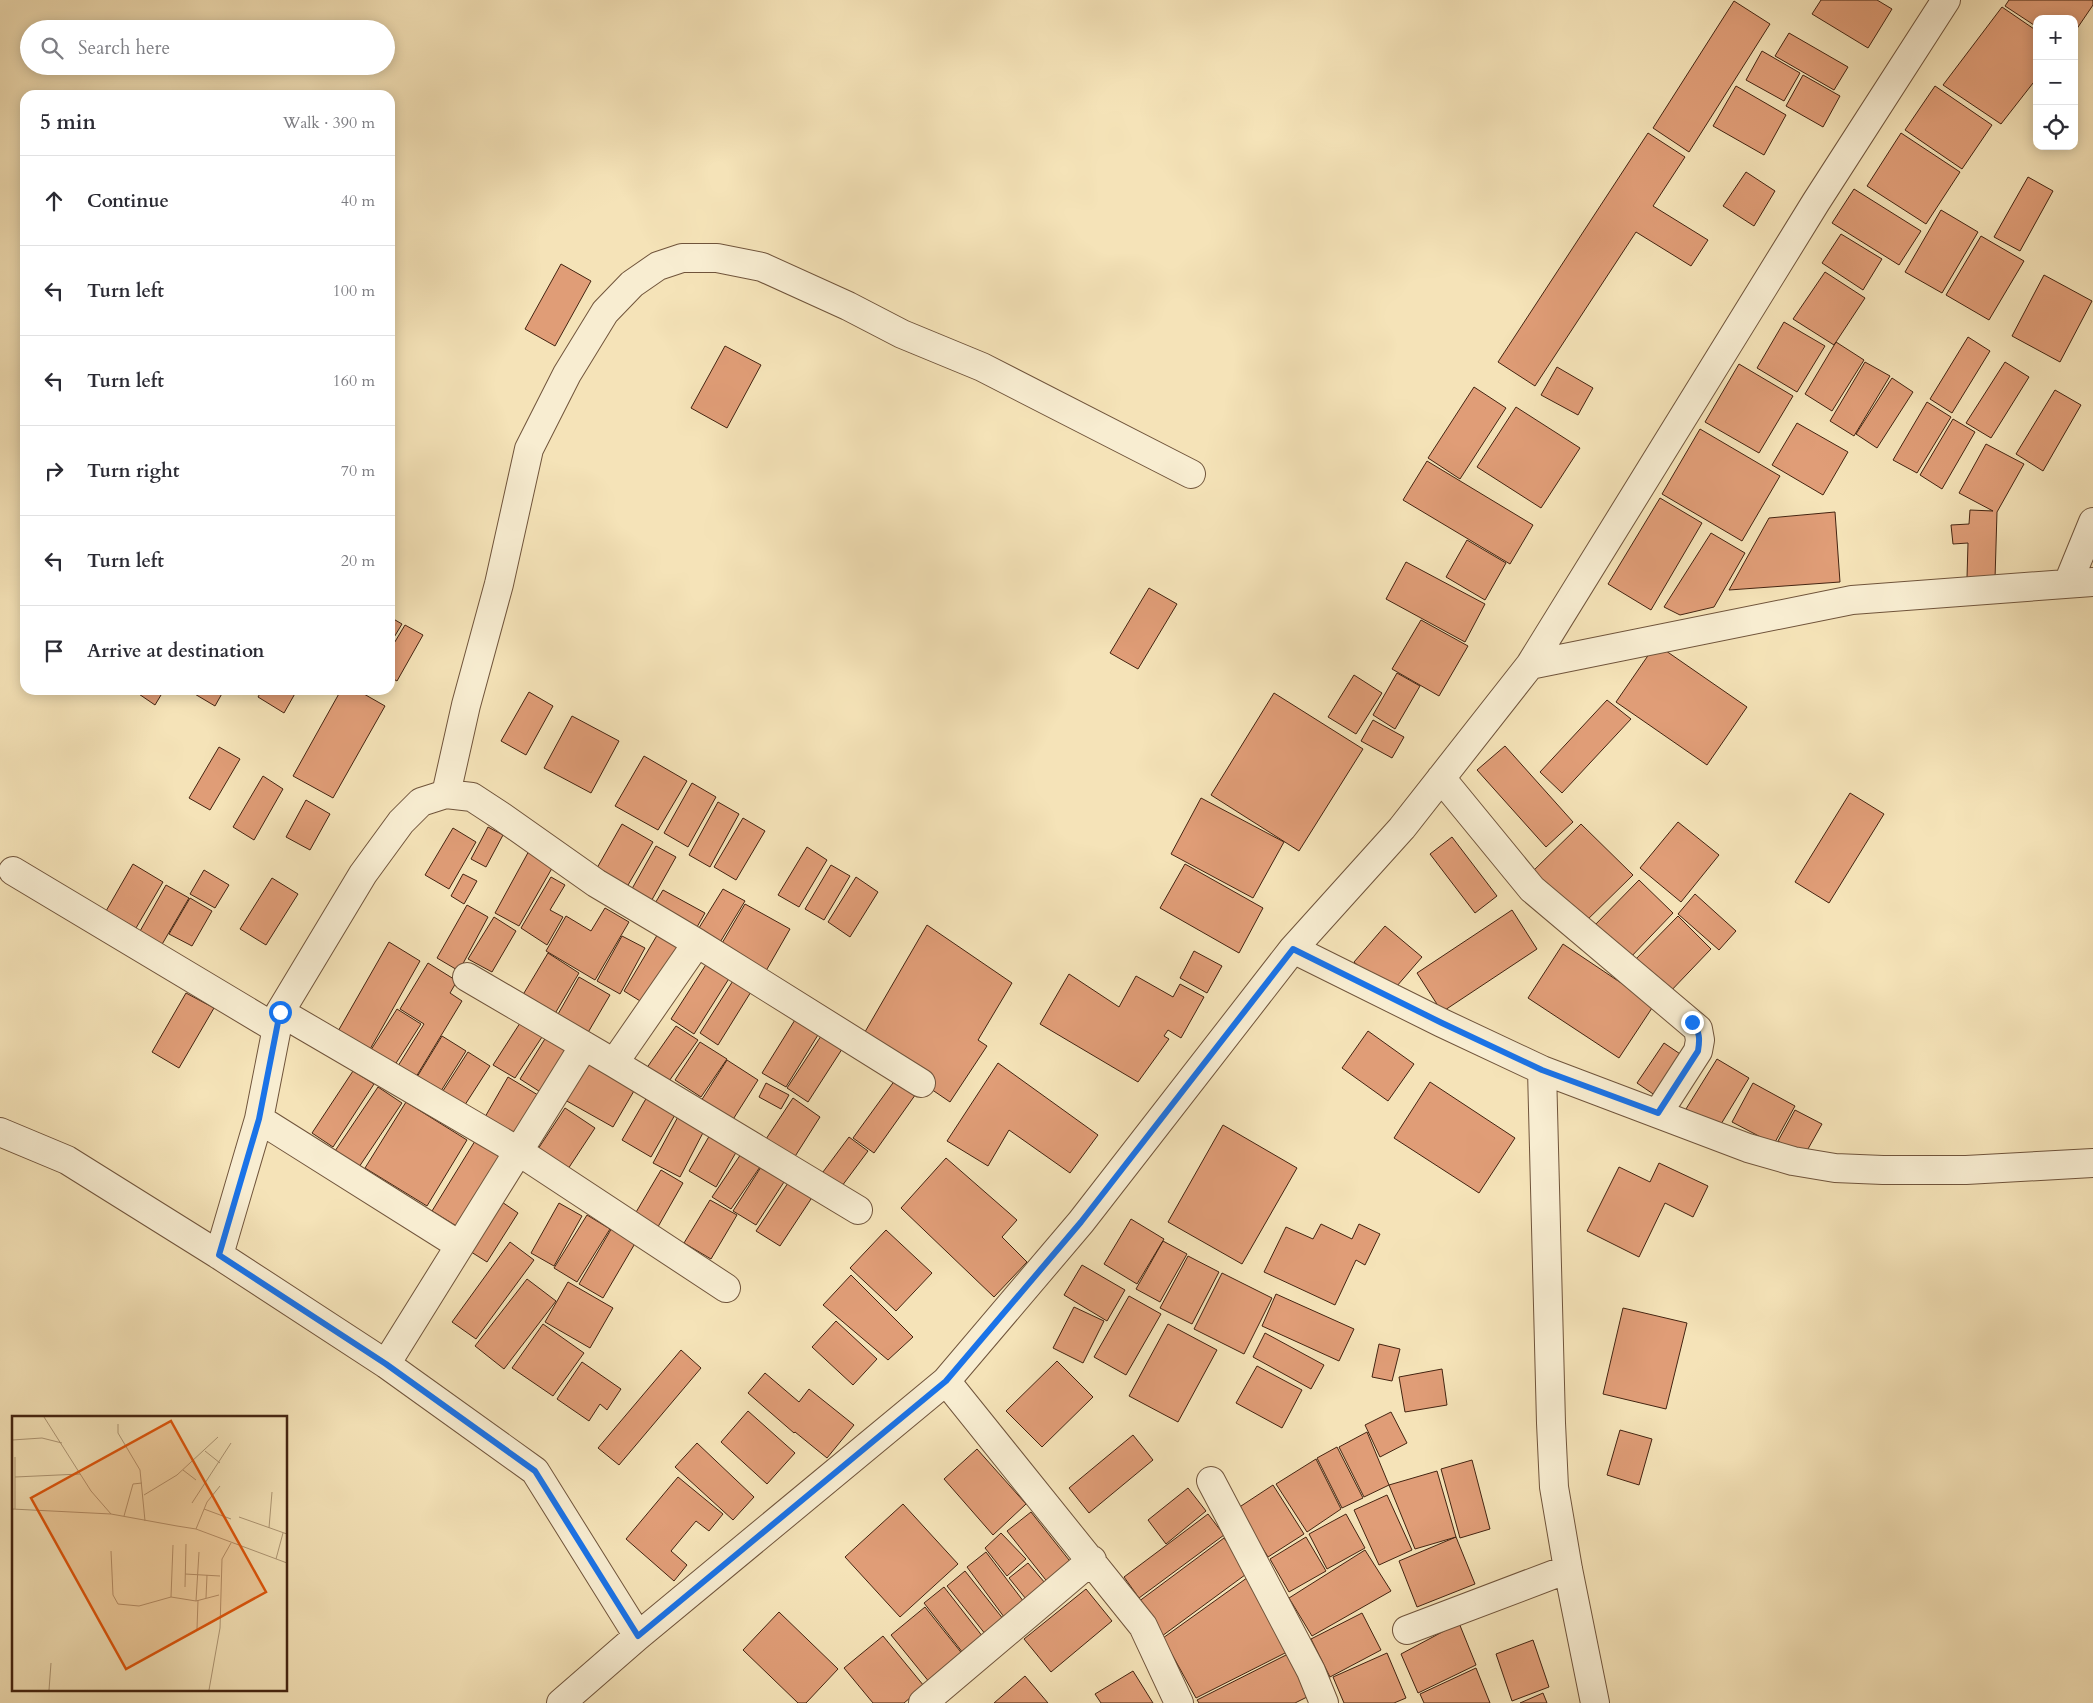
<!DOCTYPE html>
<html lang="en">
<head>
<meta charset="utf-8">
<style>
  :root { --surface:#fff; --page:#f2f2f3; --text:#2b2b33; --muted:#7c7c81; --line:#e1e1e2 }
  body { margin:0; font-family:Cardo,serif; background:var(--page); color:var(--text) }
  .controls { position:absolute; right:15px; top:15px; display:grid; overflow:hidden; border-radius:10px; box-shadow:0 2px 12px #0003 }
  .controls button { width:45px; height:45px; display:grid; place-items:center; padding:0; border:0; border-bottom:1px solid var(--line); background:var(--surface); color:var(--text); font:25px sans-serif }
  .stop { position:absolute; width:15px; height:15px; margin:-11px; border:4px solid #1a73e8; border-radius:50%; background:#fff }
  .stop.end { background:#1a73e8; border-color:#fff; box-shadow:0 1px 5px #0008 }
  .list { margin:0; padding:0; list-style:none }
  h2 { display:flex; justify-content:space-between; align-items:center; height:65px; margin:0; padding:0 20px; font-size:21px }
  h2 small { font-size:16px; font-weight:400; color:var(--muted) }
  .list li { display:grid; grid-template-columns:32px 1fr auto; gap:15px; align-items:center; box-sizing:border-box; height:90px; padding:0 20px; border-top:1px solid var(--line) }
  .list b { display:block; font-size:19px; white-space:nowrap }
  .list em { font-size:16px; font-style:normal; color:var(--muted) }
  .icon { flex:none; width:28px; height:28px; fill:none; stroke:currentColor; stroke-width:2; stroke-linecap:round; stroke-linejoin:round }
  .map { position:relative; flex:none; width:2093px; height:1703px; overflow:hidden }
  .search { position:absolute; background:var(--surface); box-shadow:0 2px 12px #0003; left:20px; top:20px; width:375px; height:55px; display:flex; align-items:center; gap:12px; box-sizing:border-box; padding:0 18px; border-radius:28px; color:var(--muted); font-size:19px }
  .panel { position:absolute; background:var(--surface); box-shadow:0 2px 12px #0003; left:20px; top:90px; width:375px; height:605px; border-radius:15px }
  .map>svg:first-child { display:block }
  .building { fill:#e09d77; stroke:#442411 }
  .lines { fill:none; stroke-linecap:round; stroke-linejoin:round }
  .street-casing { stroke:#70543b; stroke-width:30 }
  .street { stroke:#f8edd1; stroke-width:28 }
  .route { stroke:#1a73e8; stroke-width:6 }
  .inset-road { fill:none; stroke:#ae9775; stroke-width:1 }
  .view { fill:#e0560c; fill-opacity:0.15; stroke:#e0560c; stroke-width:2.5 }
  .inset-edge { fill:none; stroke:#442411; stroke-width:2.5 }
</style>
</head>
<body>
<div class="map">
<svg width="2093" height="1703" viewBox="0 0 2093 1703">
  <rect width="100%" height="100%" fill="#f5e3b8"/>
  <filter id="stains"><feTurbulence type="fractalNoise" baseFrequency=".004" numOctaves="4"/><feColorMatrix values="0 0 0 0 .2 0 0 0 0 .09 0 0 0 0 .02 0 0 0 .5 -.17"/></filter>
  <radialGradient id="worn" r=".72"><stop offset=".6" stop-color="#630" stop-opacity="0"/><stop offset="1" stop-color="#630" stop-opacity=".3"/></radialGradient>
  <path class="building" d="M1821,0H1877L1892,9L1868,48L1812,14Z
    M2009,0H2093V5L2074,33V19H2037V27L2005,6Z
    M1734,1L1770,24L1689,152L1653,128Z
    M2002,7L2037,31V78L2001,124L1943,85Z
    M1789,33L1848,67L1834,90L1775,56Z
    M1762,51L1800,73L1784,101L1746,80Z
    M1803,75L1840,96L1823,127L1786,106Z
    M1736,86L1786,115L1764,155L1713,126Z
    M1935,86L1992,125L1962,169L1905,130Z
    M1648,133L1685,157L1653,206L1708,240L1691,266L1636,232L1535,386L1498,362Z
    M1901,133L1960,172L1926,224L1867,186Z
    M1746,172L1775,191L1754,226L1723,206Z
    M2028,177L2053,191L2020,251L1994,237Z
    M1854,189L1921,231L1899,265L1832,223Z
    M1941,210L1978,232L1942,293L1905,272Z
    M1841,234L1882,259L1863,290L1822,263Z
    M1981,236L2024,261L1989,320L1946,295Z
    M561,264L591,281L555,346L525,329Z
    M1825,272L1865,298L1834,345L1793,319Z
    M2044,275L2092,301L2060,362L2012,336Z
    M1784,322L1825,346L1797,392L1757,368Z
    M1968,337L1990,351L1952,413L1930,399Z
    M1836,342L1864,360L1832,411L1805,394Z
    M725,346L761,365L727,428L691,408Z
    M1865,362L1890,376L1854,436L1830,421Z
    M2005,362L2029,377L1991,438L1966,423Z
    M1739,364L1793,396L1759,453L1705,422Z
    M1557,367L1593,388L1578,415L1541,395Z
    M1892,378L1913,392L1877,448L1856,434Z
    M1474,387L1506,408L1460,479L1428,458Z
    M2055,390L2081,405L2043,471L2016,454Z
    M1927,402L1951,417L1917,473L1893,460Z
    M1516,407L1580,448L1541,508L1477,467Z
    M1953,419L1975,432L1942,489L1920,475Z
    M1797,423L1848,452L1823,495L1772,465Z
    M1700,429L1780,476L1742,541L1662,494Z
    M1986,444L2024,464L1997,512L1995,579L1967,578L1968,543L1953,544L1951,525L1969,524L1970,510L1993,511L1959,493Z
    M1427,461L1533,525L1510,564L1403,500Z
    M1660,498L1702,523L1651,610L1608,584Z
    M1835,512L1840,582L1729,590L1769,518Z
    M1711,533L1745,553L1714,607L1680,615L1664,607Z
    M1467,540L1506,563L1485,600L1446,577Z
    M1406,562L1485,604L1465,642L1386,599Z
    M1149,588L1177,604L1138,669L1110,653Z
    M390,617L402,624L390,644Z
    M1421,620L1468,646L1439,696L1392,669Z
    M405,625L423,635L397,681L390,677V650Z
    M1656,644L1747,707L1707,765L1616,702Z
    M1397,673L1420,686L1395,729L1373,715Z
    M1354,675L1382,693L1356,734L1328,717Z
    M133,690H164L155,705Z
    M188,690H224L215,706Z
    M262,690H297L284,713L258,697Z
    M341,690H357L385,706L333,798L293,776Z
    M529,692L553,706L526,755L501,741Z
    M1274,693L1363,749L1299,851L1211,795Z
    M1607,700L1631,719L1562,793L1540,772Z
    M572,716L619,741L591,793L544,768Z
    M1373,720L1404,737L1392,758L1361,741Z
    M1505,746L1573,822L1546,847L1477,770Z
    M219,747L240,759L210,810L189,798Z
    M644,756L687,781L658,830L615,806Z
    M263,776L283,789L254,840L233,827Z
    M692,783L716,797L688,847L664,833Z
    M1850,793L1884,814L1829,903L1795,882Z
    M1201,798L1284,842L1253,898L1171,854Z
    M306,800L330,814L310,850L286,837Z
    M718,802L739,814L710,867L689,855Z
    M743,818L765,831L736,880L714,867Z
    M1678,822L1719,855L1681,902L1640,868Z
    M622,824L653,842L624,892L593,875Z
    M1581,824L1633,875L1581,926L1530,874Z
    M488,827L503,835L486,867L471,859Z
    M453,828L476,842L449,889L425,875Z
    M1452,837L1497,896L1475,913L1430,854Z
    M656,846L676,857L649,905L629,894Z
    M807,847L827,860L799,907L778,895Z
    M530,849L555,863L519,926L495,913Z
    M133,864L163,882L136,928L106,911Z
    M1185,864L1263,908L1239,953L1160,908Z
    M831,865L850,876L824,920L805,909Z
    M204,870L229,885L215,908L190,894Z
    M463,874L477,881L464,904L451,896Z
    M551,877L565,885L550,910L563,917L547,945L521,928Z
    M856,877L878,892L850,937L828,922Z
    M272,878L298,894L266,945L240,929Z
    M1639,880L1673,913L1628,960L1593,927Z
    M166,885L189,898L157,953L135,940Z
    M723,889L745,901L716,949L694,936Z
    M663,890L705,913L693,934L651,910Z
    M1695,894L1736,931L1719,950L1678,914Z
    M190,898L212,911L192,946L169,934Z
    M745,904L790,929L763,976L718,950Z
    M467,905L488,917L459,971L437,958Z
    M605,908L629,922L595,980L546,951L566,916L591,931Z
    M1512,910L1537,949L1442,1012L1417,973Z
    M1678,916L1711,949L1667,995L1633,962Z
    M494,917L516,931L492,972L468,959Z
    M927,925L1012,983L978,1040L987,1046L950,1102L912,1076L862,1037Z
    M1385,926L1422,957L1390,994L1354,962Z
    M659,932L679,945L645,1004L624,991Z
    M622,936L645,948L620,994L597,981Z
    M389,942L420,961L369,1051L337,1033Z
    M1563,944L1654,1005L1619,1058L1528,998Z
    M1194,951L1222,966L1207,993L1180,978Z
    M548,953L579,973L553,1017L521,998Z
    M428,963L457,981L450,993L462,1001L416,1077L398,1066L424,1024L400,1009Z
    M707,963L730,977L694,1034L671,1019Z
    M1069,974L1119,1007L1136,976L1173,997L1180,984L1204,997L1181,1038L1168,1030L1164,1036L1169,1039L1138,1082L1040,1024Z
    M736,976L754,987L718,1045L700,1033Z
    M579,977L610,995L583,1041L553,1023Z
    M186,993L214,1008L179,1068L152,1052Z
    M397,1009L421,1024L391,1071L367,1056Z
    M798,1015L821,1030L786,1087L762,1073Z
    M522,1020L544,1034L515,1078L493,1065Z
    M676,1026L698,1040L667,1084L646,1069Z
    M825,1030L846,1043L808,1102L787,1088Z
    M1368,1031L1414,1064L1388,1101L1342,1068Z
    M548,1034L572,1050L545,1095L520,1079Z
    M442,1036L466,1051L441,1091L417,1077Z
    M700,1042L727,1059L701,1097L675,1080Z
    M1664,1043L1689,1060L1662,1100L1637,1083Z
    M468,1052L490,1066L461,1111L439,1097Z
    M590,1056L638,1084L613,1127L565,1100Z
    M1717,1059L1749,1078L1718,1129L1686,1109Z
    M727,1060L758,1080L732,1121L701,1101Z
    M998,1063L1098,1135L1070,1173L1009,1130L988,1166L947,1141Z
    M353,1071L374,1084L333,1147L312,1133Z
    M898,1076L918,1091L874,1153L853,1138Z
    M508,1077L538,1095L515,1134L485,1117Z
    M1430,1082L1515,1138L1479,1193L1394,1138Z
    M766,1083L789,1095L781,1109L759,1097Z
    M1753,1083L1795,1106L1774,1144L1732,1122Z
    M378,1087L402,1103L359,1167L335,1151Z
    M647,1097L676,1113L651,1157L622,1140Z
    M793,1098L820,1117L794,1158L766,1139Z
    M406,1102L467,1140L427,1206L365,1168Z
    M565,1108L595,1128L566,1172L536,1152Z
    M1795,1110L1822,1124L1804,1156L1778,1141Z
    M680,1113L706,1127L680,1177L653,1163Z
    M1223,1125L1297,1168L1242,1264L1168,1222Z
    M711,1133L738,1149L716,1187L689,1171Z
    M849,1137L868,1151L836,1194L817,1180Z
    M475,1141L501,1157L458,1227L432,1211Z
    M743,1151L762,1164L731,1209L712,1197Z
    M946,1158L1017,1220L1002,1237L1027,1262L994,1297L901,1208Z
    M1659,1163L1708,1186L1693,1217L1665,1203L1639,1257L1587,1231L1619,1167L1650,1182Z
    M761,1167L784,1182L756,1225L733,1211Z
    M661,1170L683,1183L655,1232L632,1219Z
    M790,1180L813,1196L780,1246L756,1231Z
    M499,1200L518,1213L487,1262L468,1250Z
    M710,1200L737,1215L711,1259L684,1243Z
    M559,1203L582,1216L554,1266L531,1253Z
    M587,1215L610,1229L577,1282L554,1268Z
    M1131,1219L1164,1239L1137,1284L1104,1264Z
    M1321,1224L1352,1239L1359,1224L1380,1234L1365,1265L1356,1260L1335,1305L1264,1272L1286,1227L1313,1239Z
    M613,1226L637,1240L603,1298L579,1284Z
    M886,1230L932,1273L896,1311L850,1268Z
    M1163,1241L1187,1254L1160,1302L1136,1289Z
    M510,1242L534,1260L476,1339L452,1322Z
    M1188,1256L1219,1272L1192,1324L1160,1308Z
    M1082,1265L1125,1290L1107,1321L1064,1295Z
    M1222,1273L1272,1298L1244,1354L1194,1329Z
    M851,1275L913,1337L888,1360L823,1305Z
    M527,1279L556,1301L504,1369L475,1346Z
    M568,1282L613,1308L590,1348L545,1322Z
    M1276,1294L1354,1329L1339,1361L1262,1326Z
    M1129,1296L1161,1314L1126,1375L1094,1357Z
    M1074,1307L1104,1321L1083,1363L1053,1348Z
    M1623,1308L1687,1323L1666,1409L1603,1394Z
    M836,1321L877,1359L853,1385L812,1347Z
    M543,1324L584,1353L553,1396L512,1368Z
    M1168,1324L1217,1350L1178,1422L1129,1396Z
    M1265,1333L1324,1365L1311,1389L1253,1357Z
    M1379,1344L1400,1349L1392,1381L1372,1377Z
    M681,1350L701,1368L619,1465L598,1448Z
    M1057,1361L1093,1397L1042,1447L1006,1411Z
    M582,1362L621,1389L607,1410L600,1404L589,1421L557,1399Z
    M1257,1366L1302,1390L1282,1428L1236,1403Z
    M1442,1369L1447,1405L1405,1412L1399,1377Z
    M765,1373L799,1402L809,1389L854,1425L827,1458L795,1432L794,1433L748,1393Z
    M748,1411L795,1453L767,1484L721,1442Z
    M1391,1412L1407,1443L1380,1457L1365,1425Z
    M1620,1430L1652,1439L1639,1485L1607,1475Z
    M1367,1432L1389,1485L1364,1497L1339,1447Z
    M1133,1435L1153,1460L1089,1513L1069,1488Z
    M697,1443L754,1497L733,1520L675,1467Z
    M1337,1447L1363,1498L1342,1508L1317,1458Z
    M977,1449L1026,1504L993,1535L944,1479Z
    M1316,1459L1341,1509L1307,1532L1276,1484Z
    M1472,1460L1490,1529L1460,1538L1441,1469Z
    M1437,1471L1456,1537L1415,1549L1389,1485Z
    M678,1477L723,1514L709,1531L696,1521L671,1551L687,1565L674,1581L626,1539Z
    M1273,1485L1304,1534L1268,1557L1238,1508Z
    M1188,1488L1206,1511L1166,1544L1148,1520Z
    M1387,1495L1412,1550L1379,1565L1354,1510Z
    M903,1504L958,1564L900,1617L845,1557Z
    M1031,1512L1073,1565L1049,1584L1007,1531Z
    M1208,1514L1224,1535L1139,1598L1124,1577Z
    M1346,1514L1365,1548L1327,1569L1309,1534Z
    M1001,1533L1026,1559L1007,1576L985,1548Z
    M1306,1537L1326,1571L1289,1592L1270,1559Z
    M1456,1537L1475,1584L1417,1607L1399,1561Z
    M1224,1538L1249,1572L1162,1636L1138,1602Z
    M1365,1550L1391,1591L1312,1636L1289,1598Z
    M986,1552L1027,1606L1007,1621L967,1567Z
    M1028,1563L1045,1583L1026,1599L1009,1578Z
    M965,1571L1004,1620L986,1635L947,1586Z
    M1251,1575L1289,1651L1196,1698L1163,1638Z
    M944,1587L983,1637L963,1653L924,1603Z
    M1086,1589L1112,1621L1051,1672L1024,1639Z
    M925,1607L964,1656L930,1683L891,1635Z
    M779,1612L838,1669L806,1703H798L743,1650Z
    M1362,1613L1381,1650L1330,1677L1311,1639Z
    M1459,1623L1476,1665L1418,1693L1401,1654Z
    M883,1636L924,1686L904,1703H873L844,1668Z
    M1533,1640L1549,1687L1512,1701L1496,1654Z
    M1290,1653L1309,1696L1295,1703H1199L1197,1700Z
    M1387,1653L1406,1698L1394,1703H1344L1333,1677Z
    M1476,1668L1490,1703H1424L1420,1694Z
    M1133,1671L1153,1703H1101L1095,1694Z
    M1025,1676L1048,1703H994Z
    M1543,1693L1547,1703H1520Z"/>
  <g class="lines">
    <g class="street-casing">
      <path id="street" d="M2068,583L2093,522
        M1530,665L1852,600L2093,582
        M1441,778L1532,889L1698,1029L1700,1040L1698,1051L1658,1113
        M446,794L466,705L499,584L529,449L567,374L605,312L632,284L658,266L682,258H717L762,267L848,306L902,334L982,367L1191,474
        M13,871L277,1029
        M1293,949L1442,1023L1542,1070L1748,1148L1793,1161L1835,1168L1883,1170H1966L2093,1163
        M467,977L614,1063L858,1210
        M280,1012L363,874L401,822L421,802L446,794L472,797L501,816L596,883L697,943L921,1083
        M614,1063L697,943
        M1542,1070L1551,1423L1554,1487L1568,1569L1595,1703
        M259,1119L459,1245
        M0,1132L67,1160L219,1255L386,1364L535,1471L638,1636
        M219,1255L259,1119L280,1012L518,1151L726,1288
        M386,1364L584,1046
        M946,1381L1143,1626L1179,1703
        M1211,1481L1311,1671L1324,1703
        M1407,1630L1568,1569
        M561,1703L638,1636L946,1381L1081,1222L1293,949L1402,828L1530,665L1816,202L1946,0
        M923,1703L1092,1560"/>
    </g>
    <use href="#street" class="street"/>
  </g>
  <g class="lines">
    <path class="route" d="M280,1012L259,1119L219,1255L386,1364L535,1471L638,1636L946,1381L1081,1222L1293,949L1442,1023L1542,1070L1658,1113L1698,1051C1700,1039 1700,1032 1692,1022"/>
  </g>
  <g transform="translate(12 1416)">
    <rect width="275" height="275" fill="#f5e3b8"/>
    <path class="inset-road" d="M32,1L79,75L99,98M106,8V17L128,54L133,105M0,24L30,22L50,27M193,35L208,47M171,54L184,64M3,61L68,58M132,79L165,59L206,21M180,87L219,27M0,93L99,98L165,110L184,113L275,147M3,93V41M192,93L219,103M112,100L121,68L130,67M227,101L275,118M257,112L260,76M184,113L195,86L208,70M161,129L159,181L184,185M99,135L101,179L106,188L127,190L159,181M187,136L184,185L207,179M264,143L271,117M173,158L208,160M173,171L174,128M194,182L195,159M185,213L186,184M37,274L39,247M197,274L208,212L210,143L219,127"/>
    <path class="view" d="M159,5L254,176L114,253L19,82Z"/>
    <rect width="275" height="275" class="inset-edge"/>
  </g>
  <rect width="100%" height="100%" filter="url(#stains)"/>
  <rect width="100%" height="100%" fill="url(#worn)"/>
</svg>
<div class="controls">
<button>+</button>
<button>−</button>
<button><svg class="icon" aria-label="locate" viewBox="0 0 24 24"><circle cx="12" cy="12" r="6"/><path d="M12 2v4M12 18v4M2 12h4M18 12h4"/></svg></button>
</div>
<div class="stop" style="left:280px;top:1012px"></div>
<div class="stop end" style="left:1692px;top:1022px"></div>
<div class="search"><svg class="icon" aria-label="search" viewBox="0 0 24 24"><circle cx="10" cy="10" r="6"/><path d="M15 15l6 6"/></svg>Search here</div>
<section class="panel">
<h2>5 min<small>Walk · 390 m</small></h2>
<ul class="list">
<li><svg class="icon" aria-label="ahead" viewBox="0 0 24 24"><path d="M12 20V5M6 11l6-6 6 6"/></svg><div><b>Continue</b></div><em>40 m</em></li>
<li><svg class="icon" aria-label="left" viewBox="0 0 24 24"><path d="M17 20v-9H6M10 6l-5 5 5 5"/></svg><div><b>Turn left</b></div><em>100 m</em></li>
<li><svg class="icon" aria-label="left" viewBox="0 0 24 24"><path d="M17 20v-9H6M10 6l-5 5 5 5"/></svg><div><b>Turn left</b></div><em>160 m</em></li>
<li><svg class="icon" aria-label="right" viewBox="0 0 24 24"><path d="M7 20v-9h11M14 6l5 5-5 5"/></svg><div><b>Turn right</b></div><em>70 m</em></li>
<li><svg class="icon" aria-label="left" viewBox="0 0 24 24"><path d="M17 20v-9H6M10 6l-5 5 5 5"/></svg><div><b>Turn left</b></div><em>20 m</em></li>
<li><svg class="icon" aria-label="arrive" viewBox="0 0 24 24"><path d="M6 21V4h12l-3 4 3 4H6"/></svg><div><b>Arrive at destination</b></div></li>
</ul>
</section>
</div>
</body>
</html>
